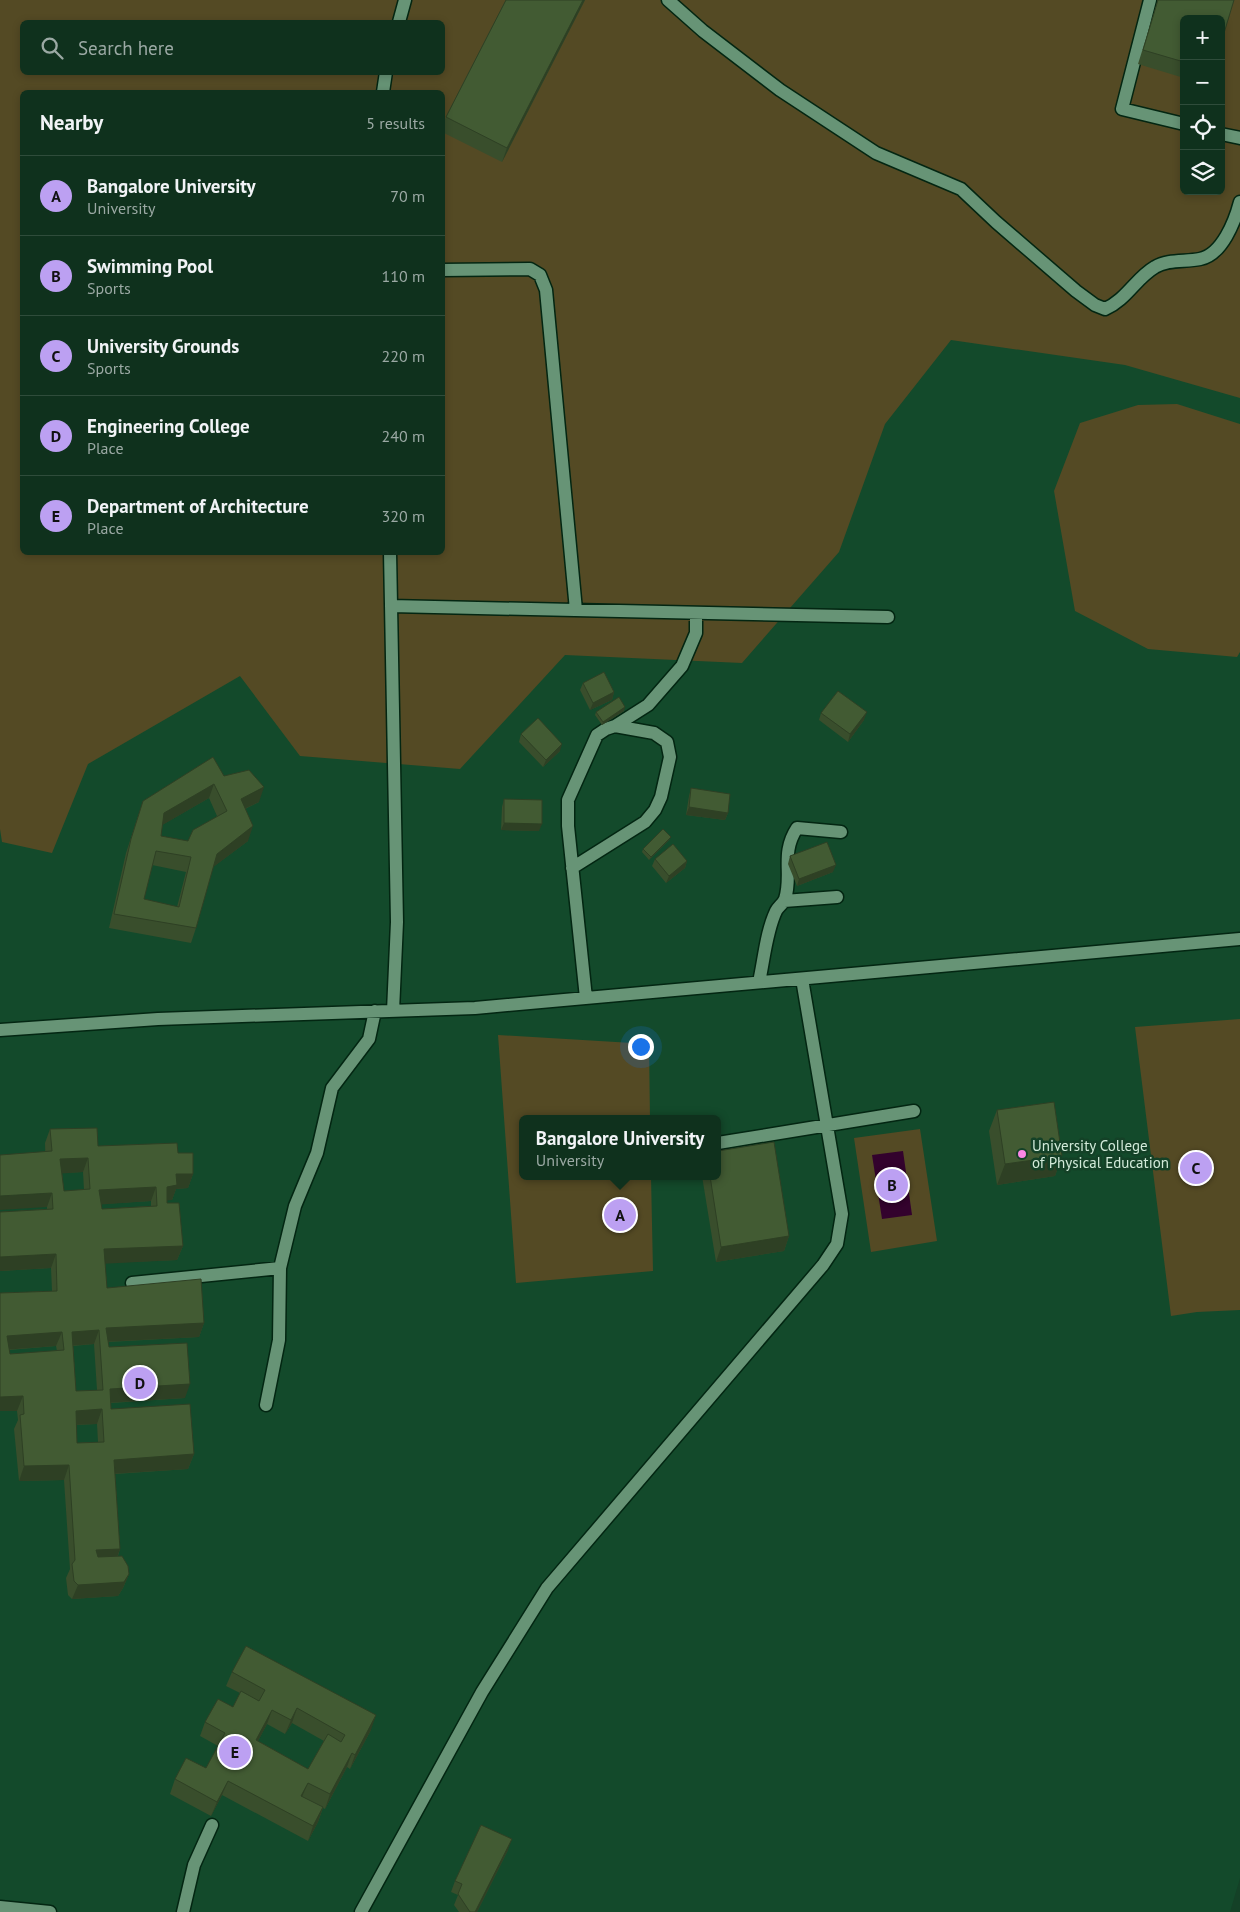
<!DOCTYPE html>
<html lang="en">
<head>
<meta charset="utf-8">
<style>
  :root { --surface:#0f311d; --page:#1d3d2a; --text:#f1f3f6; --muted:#9ba9a4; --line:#2f4c3b; --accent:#bca0f2 }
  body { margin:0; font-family:"PT Sans",sans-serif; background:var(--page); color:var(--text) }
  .controls { position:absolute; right:15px; top:15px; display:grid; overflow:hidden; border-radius:8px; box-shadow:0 2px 8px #0003 }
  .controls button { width:45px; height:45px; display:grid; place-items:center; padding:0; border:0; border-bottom:1px solid var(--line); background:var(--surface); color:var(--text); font:25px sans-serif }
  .you { position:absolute; left:640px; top:1046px; width:18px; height:18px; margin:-12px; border:4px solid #fff; border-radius:50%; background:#1a73e8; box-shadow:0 0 0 8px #1a73e833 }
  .badge { display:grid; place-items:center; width:32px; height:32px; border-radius:50%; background:var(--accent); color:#111; font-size:16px; font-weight:700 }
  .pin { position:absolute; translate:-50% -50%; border:2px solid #fff; box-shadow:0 1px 5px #0006 }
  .popup { position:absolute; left:519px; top:1115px; width:202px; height:65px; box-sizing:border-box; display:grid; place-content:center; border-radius:8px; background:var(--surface); filter:drop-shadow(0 1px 4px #0005); font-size:16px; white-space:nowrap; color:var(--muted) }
  .popup b { font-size:19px; color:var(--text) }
  .popup::after { content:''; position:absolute; left:50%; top:100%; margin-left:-10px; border:10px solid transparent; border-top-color:var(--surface) }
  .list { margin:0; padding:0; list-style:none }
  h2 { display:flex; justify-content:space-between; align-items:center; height:65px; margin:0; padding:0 20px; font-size:21px }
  h2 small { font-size:16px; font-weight:400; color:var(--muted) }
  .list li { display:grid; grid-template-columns:32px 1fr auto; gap:15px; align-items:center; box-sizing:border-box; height:80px; padding:0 20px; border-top:1px solid var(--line) }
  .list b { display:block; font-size:19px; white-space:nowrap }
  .list p { margin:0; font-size:16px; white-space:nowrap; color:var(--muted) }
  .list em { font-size:16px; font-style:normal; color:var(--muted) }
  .icon { flex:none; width:28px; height:28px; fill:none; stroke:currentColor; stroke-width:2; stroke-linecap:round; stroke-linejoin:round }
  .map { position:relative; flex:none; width:1240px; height:1912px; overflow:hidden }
  .search { position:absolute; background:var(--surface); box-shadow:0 2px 8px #0003; left:20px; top:20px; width:425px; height:55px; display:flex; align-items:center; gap:12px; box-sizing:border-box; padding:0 18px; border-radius:8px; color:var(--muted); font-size:19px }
  .panel { position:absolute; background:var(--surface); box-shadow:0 2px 8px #0003; left:20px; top:90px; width:425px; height:465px; border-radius:8px }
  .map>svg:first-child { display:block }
  .built { fill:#134a2b; fill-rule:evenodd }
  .green { fill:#544a24; fill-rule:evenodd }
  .water { fill:#33022d }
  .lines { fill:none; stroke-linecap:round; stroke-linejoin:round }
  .minor-casing { stroke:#032612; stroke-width:15 }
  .minor { stroke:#679476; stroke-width:12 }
  .wall { fill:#394e2c; fill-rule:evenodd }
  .shaded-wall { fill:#2e4024 }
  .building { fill:#425b33; stroke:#2e4024; fill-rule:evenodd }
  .poi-dot { fill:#fb87e5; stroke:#144127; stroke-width:2 }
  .labels { text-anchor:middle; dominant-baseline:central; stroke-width:5; stroke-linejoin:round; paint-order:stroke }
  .poi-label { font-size:15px; fill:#d2ead9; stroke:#144127; text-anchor:start }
</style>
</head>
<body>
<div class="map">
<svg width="1240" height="1912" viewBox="0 0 1240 1912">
  <rect width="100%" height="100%" fill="#144127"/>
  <path class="built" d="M0,0H1240V1878L1230,1912H0ZM1184,19H1221V191H1184ZM22,22H442V72H22ZM22,92H442V552H22ZM522,1119H718V1176H522Z"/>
  <path class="green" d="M0,0H1240V398L1125,365L951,340L885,424L839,552L742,663L565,655L460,769L300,756L240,676L88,764L52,853L2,842L0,829ZM1184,19H1221V191H1184ZM22,22H442V72H22ZM22,92H442V552H22Z
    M1177,404L1240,424V652L1237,657L1148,649L1075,611L1054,491L1080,423L1138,405Z
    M1240,1019V1310L1197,1312L1171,1316L1135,1027Z
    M498,1035L649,1044L650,1119H522V1176H651L653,1271L516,1283Z
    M920,1129L937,1241L871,1252L854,1138Z"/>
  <path class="water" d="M903,1151L912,1215L882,1219L872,1155Z"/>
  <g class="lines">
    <g class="minor-casing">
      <path id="minor" d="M668,0L703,31L780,90L876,153L961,189L996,222L1076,291L1095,305L1105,309C1126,300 1136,278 1155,267C1168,259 1185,262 1200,259C1222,255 1235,221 1240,202
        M1150,0L1122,109L1184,124
        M399,22L405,0
        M383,92L386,72
        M1221,134L1240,138
        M442,270L530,269L540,275L546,290L576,610
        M390,552L397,922L393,1011
        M391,606L888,617
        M615,726L648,705L682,666L696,633V613
        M572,868L645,822L655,810L661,797L670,757L667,742L654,733L615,726L606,729L597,735L568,800V826L586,998
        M784,901L837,897
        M759,982C764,960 766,932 776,911C778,907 783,904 785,899C793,874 780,854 797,828L841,832
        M0,1030L158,1019L475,1008L1240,939
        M718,1143L914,1111
        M132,1283L280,1268
        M266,1405L279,1340L280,1268L295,1206L317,1153L332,1088L369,1039L375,1011
        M0,1907L50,1912
        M183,1912L194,1865L212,1825
        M361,1912L482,1692L547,1588L823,1265L837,1244L842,1214L802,979"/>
    </g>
    <use href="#minor" class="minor"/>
  </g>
  <path class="wall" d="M506,0H585L502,162L442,132V126L446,117Z
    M1158,0H1234L1184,19V78L1138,64Z
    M583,683L614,692L612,700L590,710L580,690Z
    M624,711L602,725L595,715L596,712Z
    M821,713L864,720L848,742L819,720Z
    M521,734L560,751L543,767L519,742Z
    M224,776L259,802L245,809L248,841L213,867L196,928L191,943L109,928L126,853L143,801ZM209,798L217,816L188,841L161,836L162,825ZM152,865L186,872L177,907L144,899Z
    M691,788L728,813L725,820L686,815L689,796Z
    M504,799L539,831L501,830L502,807Z
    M671,837L669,840L649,860L642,852L643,849Z
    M790,856L833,872L797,886L788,864Z
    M655,859L687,861L685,868L666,883L652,866Z
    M997,1110L1062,1156L1055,1176L997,1185L989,1131Z
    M50,1129L98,1146L178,1153L193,1174L188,1188L176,1189L172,1200H167V1203L183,1246L177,1260L105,1263L107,1288L204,1323L199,1337L108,1342L109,1347L185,1398L111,1403V1409L194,1454L188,1469L115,1474L120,1549L118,1556L129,1574L123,1588L118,1596L72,1599L68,1595L66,1578L70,1569L64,1480L19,1481L14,1429L18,1420L17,1411H0V1293L52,1291L51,1268L0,1271V1212L47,1209L45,1143ZM83,1172L84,1190L64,1191L62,1173ZM151,1201V1206L102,1209L101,1204ZM94,1344L97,1390L76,1391L73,1346ZM56,1346L57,1351L10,1354L9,1350ZM97,1424L98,1442L77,1443L76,1425Z
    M702,1176H718L789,1236L784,1251L716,1262Z
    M232,1672L371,1730L350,1769L347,1767L325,1809L323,1808L318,1822L308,1841L222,1795L211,1816L170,1794L175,1779L206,1768L218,1746L200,1736L205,1722L233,1707L240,1693L226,1686ZM292,1723L324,1741L308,1769L258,1741L267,1724L285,1734Z
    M508,1850L477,1912H459L454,1905L458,1895L451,1892L455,1881Z"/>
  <path class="shaded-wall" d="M583,0H585L502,162L507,148Z
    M614,692L612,700L590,710L593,703Z
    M625,707L624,711L602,725L603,722Z
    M867,712L864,720L848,742L850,734Z
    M562,744L560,751L543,767L546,760Z
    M214,784L209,798L159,827L164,813Z
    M264,787L259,802L235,813L241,799Z
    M689,807L728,813L725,820L686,815Z
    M504,823L542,824L539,831L501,830Z
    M253,826L248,841L212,868L217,854Z
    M671,837L669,840L649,860L651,857Z
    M687,861L685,868L666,883L669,876Z
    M836,865L833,872L797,886L799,879Z
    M1062,1156L1055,1176L997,1185L1005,1164Z
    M88,1158L83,1172L55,1174L60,1159Z
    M176,1174H193L188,1188L176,1189L172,1200L162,1201L167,1187Z
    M156,1187L151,1201L94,1205L99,1190Z
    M52,1193L47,1207L0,1210V1196Z
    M789,1236L784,1251L716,1262L721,1247Z
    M183,1246L177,1260L99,1264L104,1249Z
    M56,1254L51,1268L0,1271V1257Z
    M204,1323L199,1337L101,1342L106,1328Z
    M99,1330L94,1344L66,1346L72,1332Z
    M62,1332L56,1346L2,1350L7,1336Z
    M190,1384L185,1398L105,1403L110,1389Z
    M23,1396L17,1411H0V1397Z
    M102,1409L97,1424L70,1425L76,1411Z
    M194,1454L188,1469L109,1474L114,1460Z
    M69,1465L64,1480L19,1481L24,1466Z
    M120,1549L115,1563L91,1564L96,1550Z
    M129,1574L123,1588L118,1596L72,1599L78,1585Z
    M297,1708L292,1723L285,1734L291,1720Z
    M272,1710L267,1724L251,1754L256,1740Z
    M376,1715L371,1730L350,1769L355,1755Z
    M352,1753L347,1767L325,1809L330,1794Z
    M228,1781L222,1795L211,1816L217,1802Z
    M308,1783L302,1797L301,1796Z
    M323,1807L318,1822L308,1841L313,1826Z
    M512,1839L508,1850L477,1912H475Z"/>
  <path class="building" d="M506,0H583L507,148L446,117Z
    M1158,0H1234L1221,43V19H1184V62L1143,50Z
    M604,672L614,692L593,703L583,683Z
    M838,691L867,712L850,734L821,713Z
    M619,697L625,707L603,722L596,712Z
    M538,718L562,744L546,760L521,734Z
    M213,757L224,776L249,770L264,787L241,799L253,826L217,854L196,928L114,914L131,839L143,801ZM214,784L227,811L193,830L188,841L161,836L164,813ZM156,851L191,857L179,907L144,899Z
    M691,788L730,794L728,813L689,807Z
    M504,799L542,800V824L504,823Z
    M663,829L671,837L651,857L643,849Z
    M827,842L836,865L799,879L790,856Z
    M673,844L687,861L669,876L655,859Z
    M1054,1102L1062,1156L1005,1164L997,1110Z
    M97,1128L98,1146L177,1143L178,1153H193V1174H176L177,1185L167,1187V1203H179L183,1246L104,1249L107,1288L201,1279L204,1323L106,1328L109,1347L187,1343L190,1384L110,1389L111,1409L190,1404L194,1454L114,1460L120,1549L96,1550L98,1557L122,1556L128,1566L129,1574L124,1582L78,1585L74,1581L72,1564L75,1560L69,1465L24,1466L20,1415L24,1414L23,1396L0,1397V1293L57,1291L56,1254L0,1257V1212L53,1209L52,1193L0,1196V1155L52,1151L50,1129ZM88,1158L90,1189L64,1191L60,1159ZM156,1187L157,1206L102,1209L99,1190ZM99,1330L103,1390L76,1391L72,1332ZM62,1332L64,1350L10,1354L7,1336ZM102,1409L104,1442L77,1443L76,1411Z
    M774,1142L789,1236L721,1247L710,1176H718V1151Z
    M246,1646L376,1715L355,1755L352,1753L330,1794L308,1783L301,1796L323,1807L313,1826L228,1781L217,1802L175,1779L186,1758L206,1768L225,1733L205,1722L218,1699L233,1707L241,1691L259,1701L265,1690L232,1672ZM297,1708L345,1735L341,1742L328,1734L308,1769L256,1740L272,1710L291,1720Z
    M481,1825L512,1839L475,1912H470L458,1894L462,1884L455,1881Z"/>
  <circle class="poi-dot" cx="1022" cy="1154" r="5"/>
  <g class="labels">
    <g class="poi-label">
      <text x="1032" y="1145">University College<tspan x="1032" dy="17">of Physical Education</tspan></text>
    </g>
  </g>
</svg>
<div class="controls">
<button>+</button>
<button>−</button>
<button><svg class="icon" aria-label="locate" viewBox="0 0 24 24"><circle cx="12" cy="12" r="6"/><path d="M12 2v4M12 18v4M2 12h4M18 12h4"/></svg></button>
<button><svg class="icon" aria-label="layers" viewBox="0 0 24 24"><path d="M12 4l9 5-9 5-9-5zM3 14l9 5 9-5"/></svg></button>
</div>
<div class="you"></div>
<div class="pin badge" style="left:620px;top:1215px">A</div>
<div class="popup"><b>Bangalore University</b>University</div>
<div class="pin badge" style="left:892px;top:1185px">B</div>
<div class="pin badge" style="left:1196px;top:1168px">C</div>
<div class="pin badge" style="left:140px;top:1383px">D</div>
<div class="pin badge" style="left:235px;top:1752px">E</div>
<div class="search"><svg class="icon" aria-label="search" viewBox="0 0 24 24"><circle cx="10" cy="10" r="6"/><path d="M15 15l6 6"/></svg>Search here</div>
<section class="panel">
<h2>Nearby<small>5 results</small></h2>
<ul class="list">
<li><span class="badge">A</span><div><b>Bangalore University</b><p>University</p></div><em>70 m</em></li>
<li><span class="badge">B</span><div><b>Swimming Pool</b><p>Sports</p></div><em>110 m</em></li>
<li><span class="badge">C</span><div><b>University Grounds</b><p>Sports</p></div><em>220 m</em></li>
<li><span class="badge">D</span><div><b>Engineering College</b><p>Place</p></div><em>240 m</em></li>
<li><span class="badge">E</span><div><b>Department of Architecture</b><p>Place</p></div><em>320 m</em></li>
</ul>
</section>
</div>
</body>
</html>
